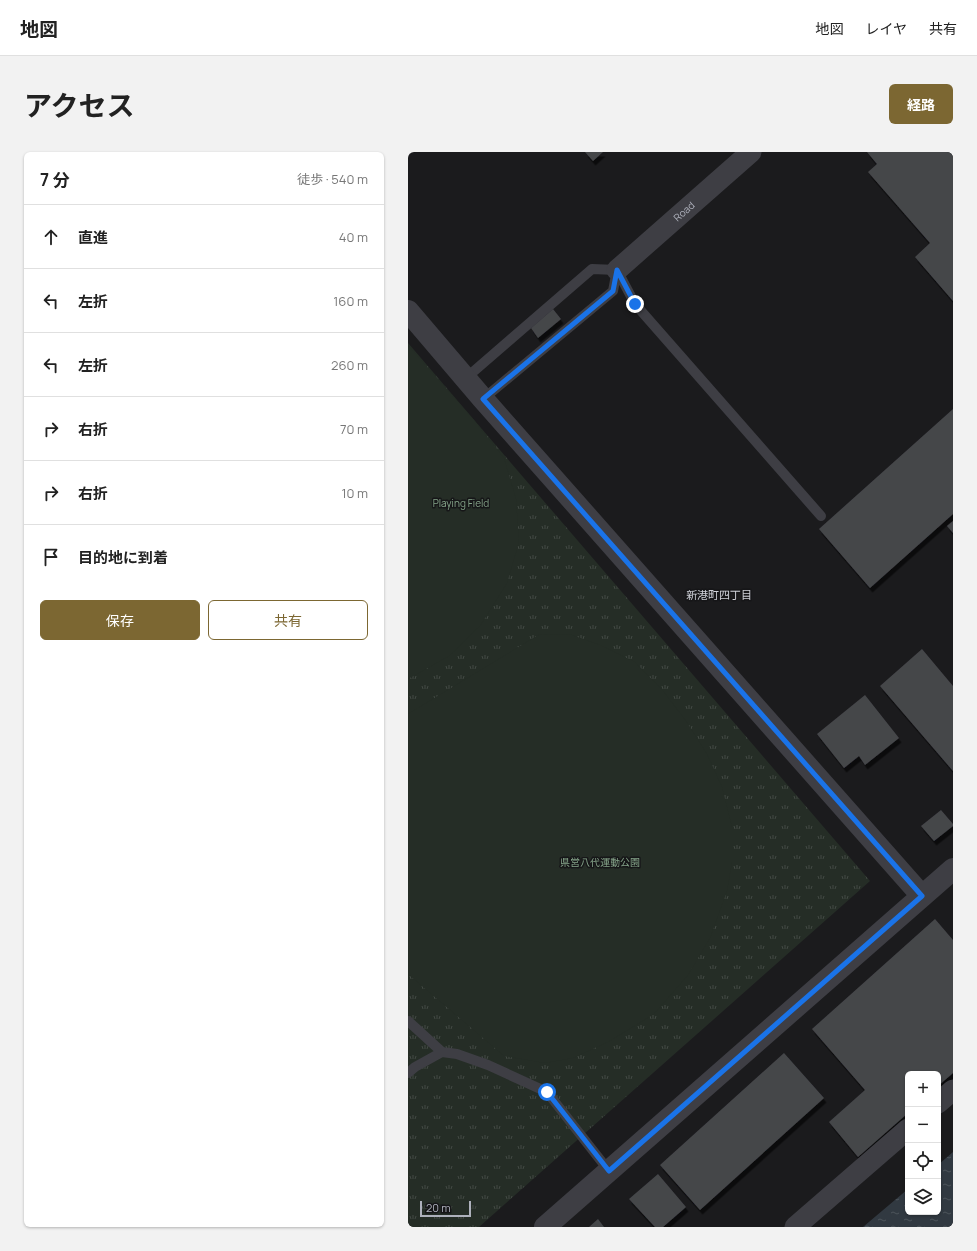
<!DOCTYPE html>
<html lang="ja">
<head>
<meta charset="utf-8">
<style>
  :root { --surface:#fff; --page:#f2f2f2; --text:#222; --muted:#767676; --line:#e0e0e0; --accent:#7c6732 }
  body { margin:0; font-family:Manrope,"Noto Sans JP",sans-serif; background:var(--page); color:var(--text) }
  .controls { position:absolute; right:12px; bottom:12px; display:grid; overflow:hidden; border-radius:6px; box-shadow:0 1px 3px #0004 }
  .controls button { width:36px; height:36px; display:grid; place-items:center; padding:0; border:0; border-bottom:1px solid var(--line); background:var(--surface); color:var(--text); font:20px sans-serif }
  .scale { position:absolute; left:12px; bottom:10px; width:51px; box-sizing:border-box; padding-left:4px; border:2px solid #aeb1bc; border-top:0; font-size:11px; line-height:14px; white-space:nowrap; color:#aeb1bc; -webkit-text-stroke:3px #161618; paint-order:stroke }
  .stop { position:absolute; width:12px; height:12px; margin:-9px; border:3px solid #1a73e8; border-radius:50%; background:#fff }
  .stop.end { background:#1a73e8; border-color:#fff; box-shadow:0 1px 4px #0008 }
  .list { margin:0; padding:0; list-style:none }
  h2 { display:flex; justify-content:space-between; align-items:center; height:52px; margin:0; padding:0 16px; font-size:17px }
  h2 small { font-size:13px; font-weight:400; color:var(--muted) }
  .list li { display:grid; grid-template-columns:26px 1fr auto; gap:12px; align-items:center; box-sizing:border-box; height:64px; padding:0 16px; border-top:1px solid var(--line) }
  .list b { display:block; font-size:15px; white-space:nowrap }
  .list em { font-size:13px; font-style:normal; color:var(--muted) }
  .actions { display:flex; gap:8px; padding:12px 16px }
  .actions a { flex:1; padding:9px 0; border:1px solid var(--accent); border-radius:6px; text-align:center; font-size:14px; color:var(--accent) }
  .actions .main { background:var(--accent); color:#fff }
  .icon { flex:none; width:22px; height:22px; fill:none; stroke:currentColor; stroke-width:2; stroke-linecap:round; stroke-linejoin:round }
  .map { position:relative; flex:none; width:545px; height:1075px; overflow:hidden; border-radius:6px }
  header { display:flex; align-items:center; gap:24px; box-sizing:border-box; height:56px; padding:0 20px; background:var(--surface); border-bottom:1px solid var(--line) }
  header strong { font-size:19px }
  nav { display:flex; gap:22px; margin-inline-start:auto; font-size:14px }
  .intro { display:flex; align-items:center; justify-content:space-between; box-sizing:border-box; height:96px; padding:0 24px }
  h1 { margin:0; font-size:28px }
  .button { padding:10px 18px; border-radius:6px; background:var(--accent); color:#fff; font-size:14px; font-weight:700 }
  main { display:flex; gap:24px; padding:0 24px }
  aside { flex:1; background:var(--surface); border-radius:6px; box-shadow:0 1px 3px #0004 }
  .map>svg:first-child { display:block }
  .grass { fill:url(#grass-tufts) }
  .pitch { fill:#252d26 }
  .water { fill:url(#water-ripples) }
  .building { fill:#45464a; filter:url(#shadow) }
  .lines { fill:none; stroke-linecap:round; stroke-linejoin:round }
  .service { stroke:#3e3e44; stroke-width:10 }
  .minor { stroke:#3e3e44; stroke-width:21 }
  .tertiary { stroke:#3e3e44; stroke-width:22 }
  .route { stroke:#1a73e8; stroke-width:5 }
  .labels { text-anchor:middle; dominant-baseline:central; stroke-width:3; stroke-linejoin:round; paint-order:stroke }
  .street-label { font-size:10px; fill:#aeb1bc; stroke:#161618 }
  .park-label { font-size:10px; fill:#86a58a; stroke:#161618 }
  .neighbourhood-label { font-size:11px; fill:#cfd1d8; stroke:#161618 }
</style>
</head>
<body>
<header>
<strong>地図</strong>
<nav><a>地図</a><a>レイヤ</a><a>共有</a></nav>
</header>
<div class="intro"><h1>アクセス</h1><a class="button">経路</a></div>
<main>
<aside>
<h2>7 分<small>徒歩 · 540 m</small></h2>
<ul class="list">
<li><svg class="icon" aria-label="ahead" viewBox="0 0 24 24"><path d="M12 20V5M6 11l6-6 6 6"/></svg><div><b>直進</b></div><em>40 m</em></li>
<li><svg class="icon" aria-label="left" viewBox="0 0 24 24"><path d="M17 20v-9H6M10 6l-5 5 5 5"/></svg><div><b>左折</b></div><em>160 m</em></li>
<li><svg class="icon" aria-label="left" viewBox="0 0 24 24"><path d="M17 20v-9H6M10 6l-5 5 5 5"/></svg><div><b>左折</b></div><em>260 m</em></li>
<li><svg class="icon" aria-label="right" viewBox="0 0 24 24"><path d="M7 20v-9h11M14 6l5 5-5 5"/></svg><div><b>右折</b></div><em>70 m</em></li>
<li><svg class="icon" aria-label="right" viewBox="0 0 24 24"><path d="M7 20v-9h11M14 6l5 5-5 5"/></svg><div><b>右折</b></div><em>10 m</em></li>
<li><svg class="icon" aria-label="arrive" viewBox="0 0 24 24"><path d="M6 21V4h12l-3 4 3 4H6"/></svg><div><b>目的地に到着</b></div></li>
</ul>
<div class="actions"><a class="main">保存</a><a>共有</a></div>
</aside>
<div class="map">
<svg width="545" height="1075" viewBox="0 0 545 1075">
  <defs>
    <pattern id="grass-tufts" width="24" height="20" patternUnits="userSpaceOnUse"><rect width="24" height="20" fill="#252d26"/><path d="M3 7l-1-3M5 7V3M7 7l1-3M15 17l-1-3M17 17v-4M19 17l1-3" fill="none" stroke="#424944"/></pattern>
    <pattern id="water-ripples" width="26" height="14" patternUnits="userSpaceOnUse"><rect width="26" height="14" fill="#313941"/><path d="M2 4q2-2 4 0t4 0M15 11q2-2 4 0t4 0" fill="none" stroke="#4c535a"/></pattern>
    <filter id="shadow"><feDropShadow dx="2.5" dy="4.5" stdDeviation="0" flood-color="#0009"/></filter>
  </defs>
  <rect width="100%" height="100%" fill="#1b1b1d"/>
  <path class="grass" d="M0,191L462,729L71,1075H0Z"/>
  <path class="pitch" d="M0,193L66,268L96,306L108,347L111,390L99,431L72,474L41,504L0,527Z
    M132,482L164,483L192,493L227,510L256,540L278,569L299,602L314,635L324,675V710L319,739L302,786L280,823L246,862L200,890L165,906L137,911L96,904L0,822V562Z"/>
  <path class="water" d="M545,1000V1075H455L500,1037V1060H530V1013Z"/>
  <path class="building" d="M177,0H195L185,9Z
    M459,0H545V149L507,105L522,91L460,20L469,12Z
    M145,157L153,167L130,186L123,176Z
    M545,257V362L462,436L411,377Z
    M545,369V381L539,374Z
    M514,497L545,534V619L472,534Z
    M457,543L491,586L457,613L451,604L436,616L409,582Z
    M533,658L545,672V674L526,689L513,674Z
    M527,767L545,788V921L530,934V922H500V961L450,1005L421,970L457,938L404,877Z
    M376,901L416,946L292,1058L252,1013Z
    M250,1022L278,1055L255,1075H247L221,1047Z
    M190,1067L196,1075H181Z"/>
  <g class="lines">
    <path class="service" d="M58,226L184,117L209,118L227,152L413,364
      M75,247L205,139L209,118L211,116
      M0,869L34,900L49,902L80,913L139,940L201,1019
      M0,921L7,915L34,900"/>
    <g class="minor">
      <path id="s1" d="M209,118L343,0"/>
      <path d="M530,951L545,938"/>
      <path d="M387,1075L500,977"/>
    </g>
    <path class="tertiary" d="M0,159L75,247L514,744
      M137,1075L545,717"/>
  </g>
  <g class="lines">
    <path class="route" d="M139,940L201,1019L514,744L75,247L205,139L209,118L227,152"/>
  </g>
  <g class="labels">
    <g class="street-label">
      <text stroke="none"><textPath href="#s1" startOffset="89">Road</textPath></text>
    </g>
    <g class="park-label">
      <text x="53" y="351">Playing Field</text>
      <text x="192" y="710">県営八代運動公園</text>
    </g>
    <g class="neighbourhood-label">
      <text x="311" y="442">新港町四丁目</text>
    </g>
  </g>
</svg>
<div class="controls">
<button>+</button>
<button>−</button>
<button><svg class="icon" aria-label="locate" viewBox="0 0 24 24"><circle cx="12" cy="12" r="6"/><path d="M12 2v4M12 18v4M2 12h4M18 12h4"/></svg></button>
<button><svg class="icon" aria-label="layers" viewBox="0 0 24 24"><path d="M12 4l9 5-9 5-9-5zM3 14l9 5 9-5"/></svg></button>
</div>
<div class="scale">20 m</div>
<div class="stop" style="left:139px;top:940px"></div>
<div class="stop end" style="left:227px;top:152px"></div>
</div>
</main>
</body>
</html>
